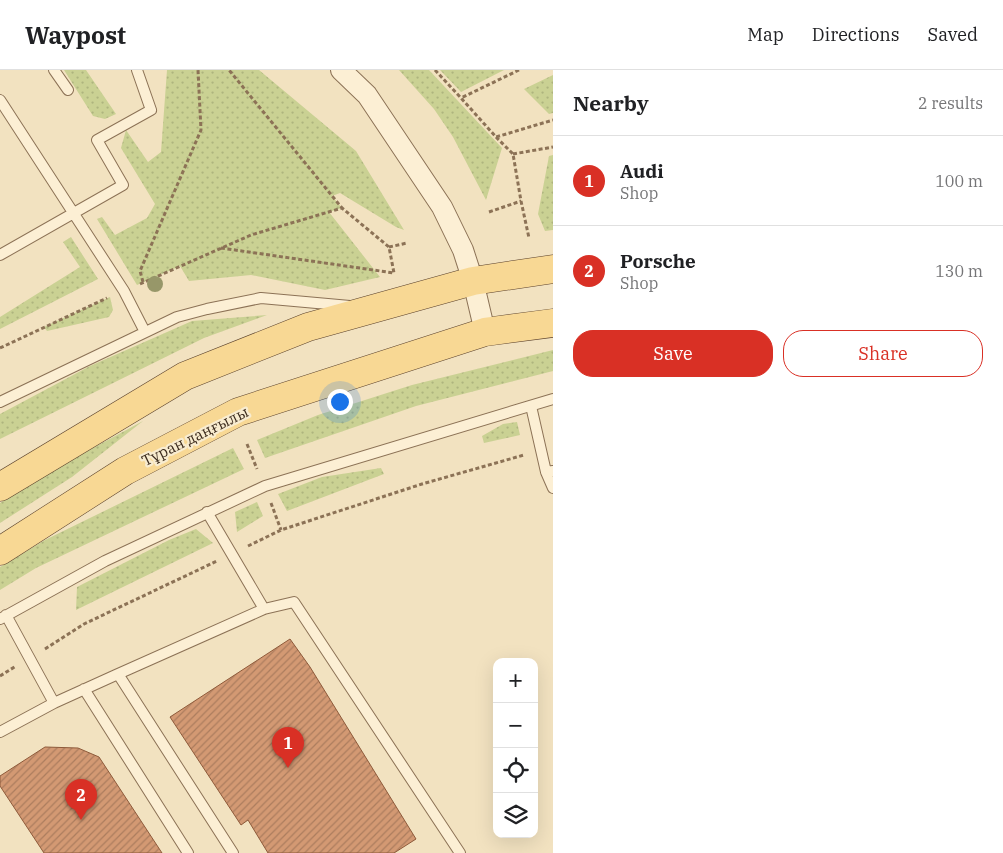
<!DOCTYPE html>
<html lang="en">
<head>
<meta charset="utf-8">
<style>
  :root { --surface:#fff; --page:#f2f2f2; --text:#202124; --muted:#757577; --line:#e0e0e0; --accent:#d93025 }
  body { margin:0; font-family:"IBM Plex Serif",serif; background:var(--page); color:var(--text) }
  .controls { position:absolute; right:15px; bottom:15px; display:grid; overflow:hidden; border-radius:10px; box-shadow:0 5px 20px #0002 }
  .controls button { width:45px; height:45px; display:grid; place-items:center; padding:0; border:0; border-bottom:1px solid var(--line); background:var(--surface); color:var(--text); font:25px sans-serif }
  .you { position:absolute; left:339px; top:331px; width:18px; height:18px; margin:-12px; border:4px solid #fff; border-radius:50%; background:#1a73e8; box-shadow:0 0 0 8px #1a73e833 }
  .badge { display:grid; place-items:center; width:32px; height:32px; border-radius:50%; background:var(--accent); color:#fff; font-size:16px; font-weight:700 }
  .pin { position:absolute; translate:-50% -41px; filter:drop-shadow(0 1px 2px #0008) }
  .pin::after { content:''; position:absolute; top:26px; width:18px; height:15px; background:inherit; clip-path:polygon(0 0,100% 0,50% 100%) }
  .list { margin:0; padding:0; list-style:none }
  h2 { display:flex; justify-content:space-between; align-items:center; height:65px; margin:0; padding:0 20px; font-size:21px }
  h2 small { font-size:16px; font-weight:400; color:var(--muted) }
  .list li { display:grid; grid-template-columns:32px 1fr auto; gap:15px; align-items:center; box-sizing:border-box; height:90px; padding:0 20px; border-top:1px solid var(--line) }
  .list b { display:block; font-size:19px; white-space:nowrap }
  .list p { margin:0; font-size:16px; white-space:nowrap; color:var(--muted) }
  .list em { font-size:16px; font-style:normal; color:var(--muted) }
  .actions { display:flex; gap:10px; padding:15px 20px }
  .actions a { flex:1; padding:11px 0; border:1px solid var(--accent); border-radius:20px; text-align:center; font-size:18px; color:var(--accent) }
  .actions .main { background:var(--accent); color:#fff }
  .icon { flex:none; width:28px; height:28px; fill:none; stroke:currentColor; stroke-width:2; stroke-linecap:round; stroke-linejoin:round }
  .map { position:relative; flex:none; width:553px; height:783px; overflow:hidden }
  header { display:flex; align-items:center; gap:30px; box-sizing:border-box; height:70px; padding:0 25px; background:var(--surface); border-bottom:1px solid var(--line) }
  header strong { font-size:24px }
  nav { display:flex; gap:28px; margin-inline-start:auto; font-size:18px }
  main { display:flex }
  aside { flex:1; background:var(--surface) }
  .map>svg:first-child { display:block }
  .grass { fill:url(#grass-dots) }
  .building { fill:url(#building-hatch); stroke:#8e5a3a }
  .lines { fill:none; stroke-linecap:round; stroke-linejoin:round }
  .service-casing { stroke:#8c7256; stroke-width:12 }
  .minor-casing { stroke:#8c7256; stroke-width:22 }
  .primary-casing { stroke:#5a402b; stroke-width:29 }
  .path { stroke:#8c7256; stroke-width:3; stroke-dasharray:4 2.5; stroke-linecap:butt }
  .service { stroke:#fcefd4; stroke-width:10 }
  .minor { stroke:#fcefd4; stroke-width:20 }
  .primary { stroke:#f8d894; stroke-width:28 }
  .tree { fill:#979769 }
  .labels { text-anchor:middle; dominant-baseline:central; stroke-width:4.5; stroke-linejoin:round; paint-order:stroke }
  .street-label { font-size:15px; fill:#3b2a1c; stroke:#f8ecd0 }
</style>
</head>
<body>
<header>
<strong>Waypost</strong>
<nav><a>Map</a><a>Directions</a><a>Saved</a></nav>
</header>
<main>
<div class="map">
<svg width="553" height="783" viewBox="0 0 553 783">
  <defs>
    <pattern id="grass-dots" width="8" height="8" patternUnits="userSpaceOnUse" patternTransform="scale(1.25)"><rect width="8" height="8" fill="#cad193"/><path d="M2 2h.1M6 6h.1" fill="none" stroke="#aeb47e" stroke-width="1.8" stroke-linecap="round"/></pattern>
    <pattern id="building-hatch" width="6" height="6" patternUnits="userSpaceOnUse" patternTransform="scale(1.25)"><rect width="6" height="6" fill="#d39973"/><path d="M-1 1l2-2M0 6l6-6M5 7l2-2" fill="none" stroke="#ac7d5e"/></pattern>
  </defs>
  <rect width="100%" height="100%" fill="#f2e2c0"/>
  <path class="grass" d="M64,0H86L116,44L105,49L93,46Z
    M167,0H259L356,81L404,160L396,157L340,123L332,126L342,138L329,142L380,207L325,220L251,205L189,211L180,196L137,215L97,149L102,147L115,165L147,148L155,134L121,78L126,60L148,92L161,82Z
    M399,0H429L502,78L486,130L453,67L434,39Z
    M440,0H504L461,22Z
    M553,5V43L549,44L524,19Z
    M553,85V160L545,161L538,144L549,86Z
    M71,167L98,209L0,259V247L80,197L63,172Z
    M110,227L113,240L109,247L47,261L44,257Z
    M267,245L204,268L0,369V344L90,296L192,251Z
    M553,280V301L416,336L265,388L257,370L318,345L412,315Z
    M143,351L72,407L0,453V433L52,400Z
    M517,352L520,365L484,373L482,366L503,354Z
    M233,378L244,399L36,498L0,520V497L45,470Z
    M381,398L384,404L287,441L278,424L322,407Z
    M257,432L263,446L237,462L235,442Z
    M196,459L213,473L76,540L77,517L169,470Z"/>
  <path class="building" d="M290,569L310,597L416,769L394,783H268L248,750L241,755L170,647Z
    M45,677L78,678L99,687L162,783H44L0,716V706Z"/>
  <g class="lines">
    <g class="service-casing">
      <path id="service" d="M54,0L68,20
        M0,30L124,221L145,262
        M0,185L123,115L97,70L151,40L137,0
        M0,332L177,247L207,239L261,228L350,236
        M531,336L546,402
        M553,401L546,402L553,418
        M207,442L264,539
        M6,545L54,633
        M0,549L105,491L265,416L553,329
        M84,619L188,783
        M0,662L54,633L118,604
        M233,783L118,604L264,539L294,532L460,783"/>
    </g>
    <g class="minor-casing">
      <path id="minor" d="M341,0L367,25L442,137L463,180L473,211L485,262"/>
    </g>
    <g class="primary-casing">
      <path id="primary" d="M0,417L185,306L308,257L473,211L553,199
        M0,481L125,401L238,342L485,262L553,253"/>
    </g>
    <path class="path" d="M435,0L461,28
      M519,0L461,28L496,67L553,50
      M496,67L513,84L521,131L529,168
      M513,84L553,77
      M489,142L521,131
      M389,177L407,173
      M221,178L394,203L389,177L342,138
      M143,212L140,201L201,60L198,0
      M140,214L251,165L342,138L229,0
      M0,278L107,228
      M247,374L257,399
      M271,433L281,460
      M248,476L281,460L422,414L524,385
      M45,579L84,554L217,491
      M0,606L16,596"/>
    <use href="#service" class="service"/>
    <use href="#minor" class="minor"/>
    <use href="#primary" class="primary"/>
  </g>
  <circle class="tree" cx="155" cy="214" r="8"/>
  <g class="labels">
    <g class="street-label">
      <text transform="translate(195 366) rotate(-26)">Тұран даңғылы</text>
    </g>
  </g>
</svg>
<div class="controls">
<button>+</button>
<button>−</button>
<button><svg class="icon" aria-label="locate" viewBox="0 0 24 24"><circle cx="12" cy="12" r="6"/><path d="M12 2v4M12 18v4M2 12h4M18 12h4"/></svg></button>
<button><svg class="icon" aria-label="layers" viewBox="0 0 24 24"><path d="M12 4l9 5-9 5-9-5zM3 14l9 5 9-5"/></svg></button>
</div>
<div class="you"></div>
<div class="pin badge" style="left:288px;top:698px">1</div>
<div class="pin badge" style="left:81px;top:750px">2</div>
</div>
<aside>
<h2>Nearby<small>2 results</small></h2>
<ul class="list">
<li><span class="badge">1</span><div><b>Audi</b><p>Shop</p></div><em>100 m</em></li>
<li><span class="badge">2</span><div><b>Porsche</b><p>Shop</p></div><em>130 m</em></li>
</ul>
<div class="actions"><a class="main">Save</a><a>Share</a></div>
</aside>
</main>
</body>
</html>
